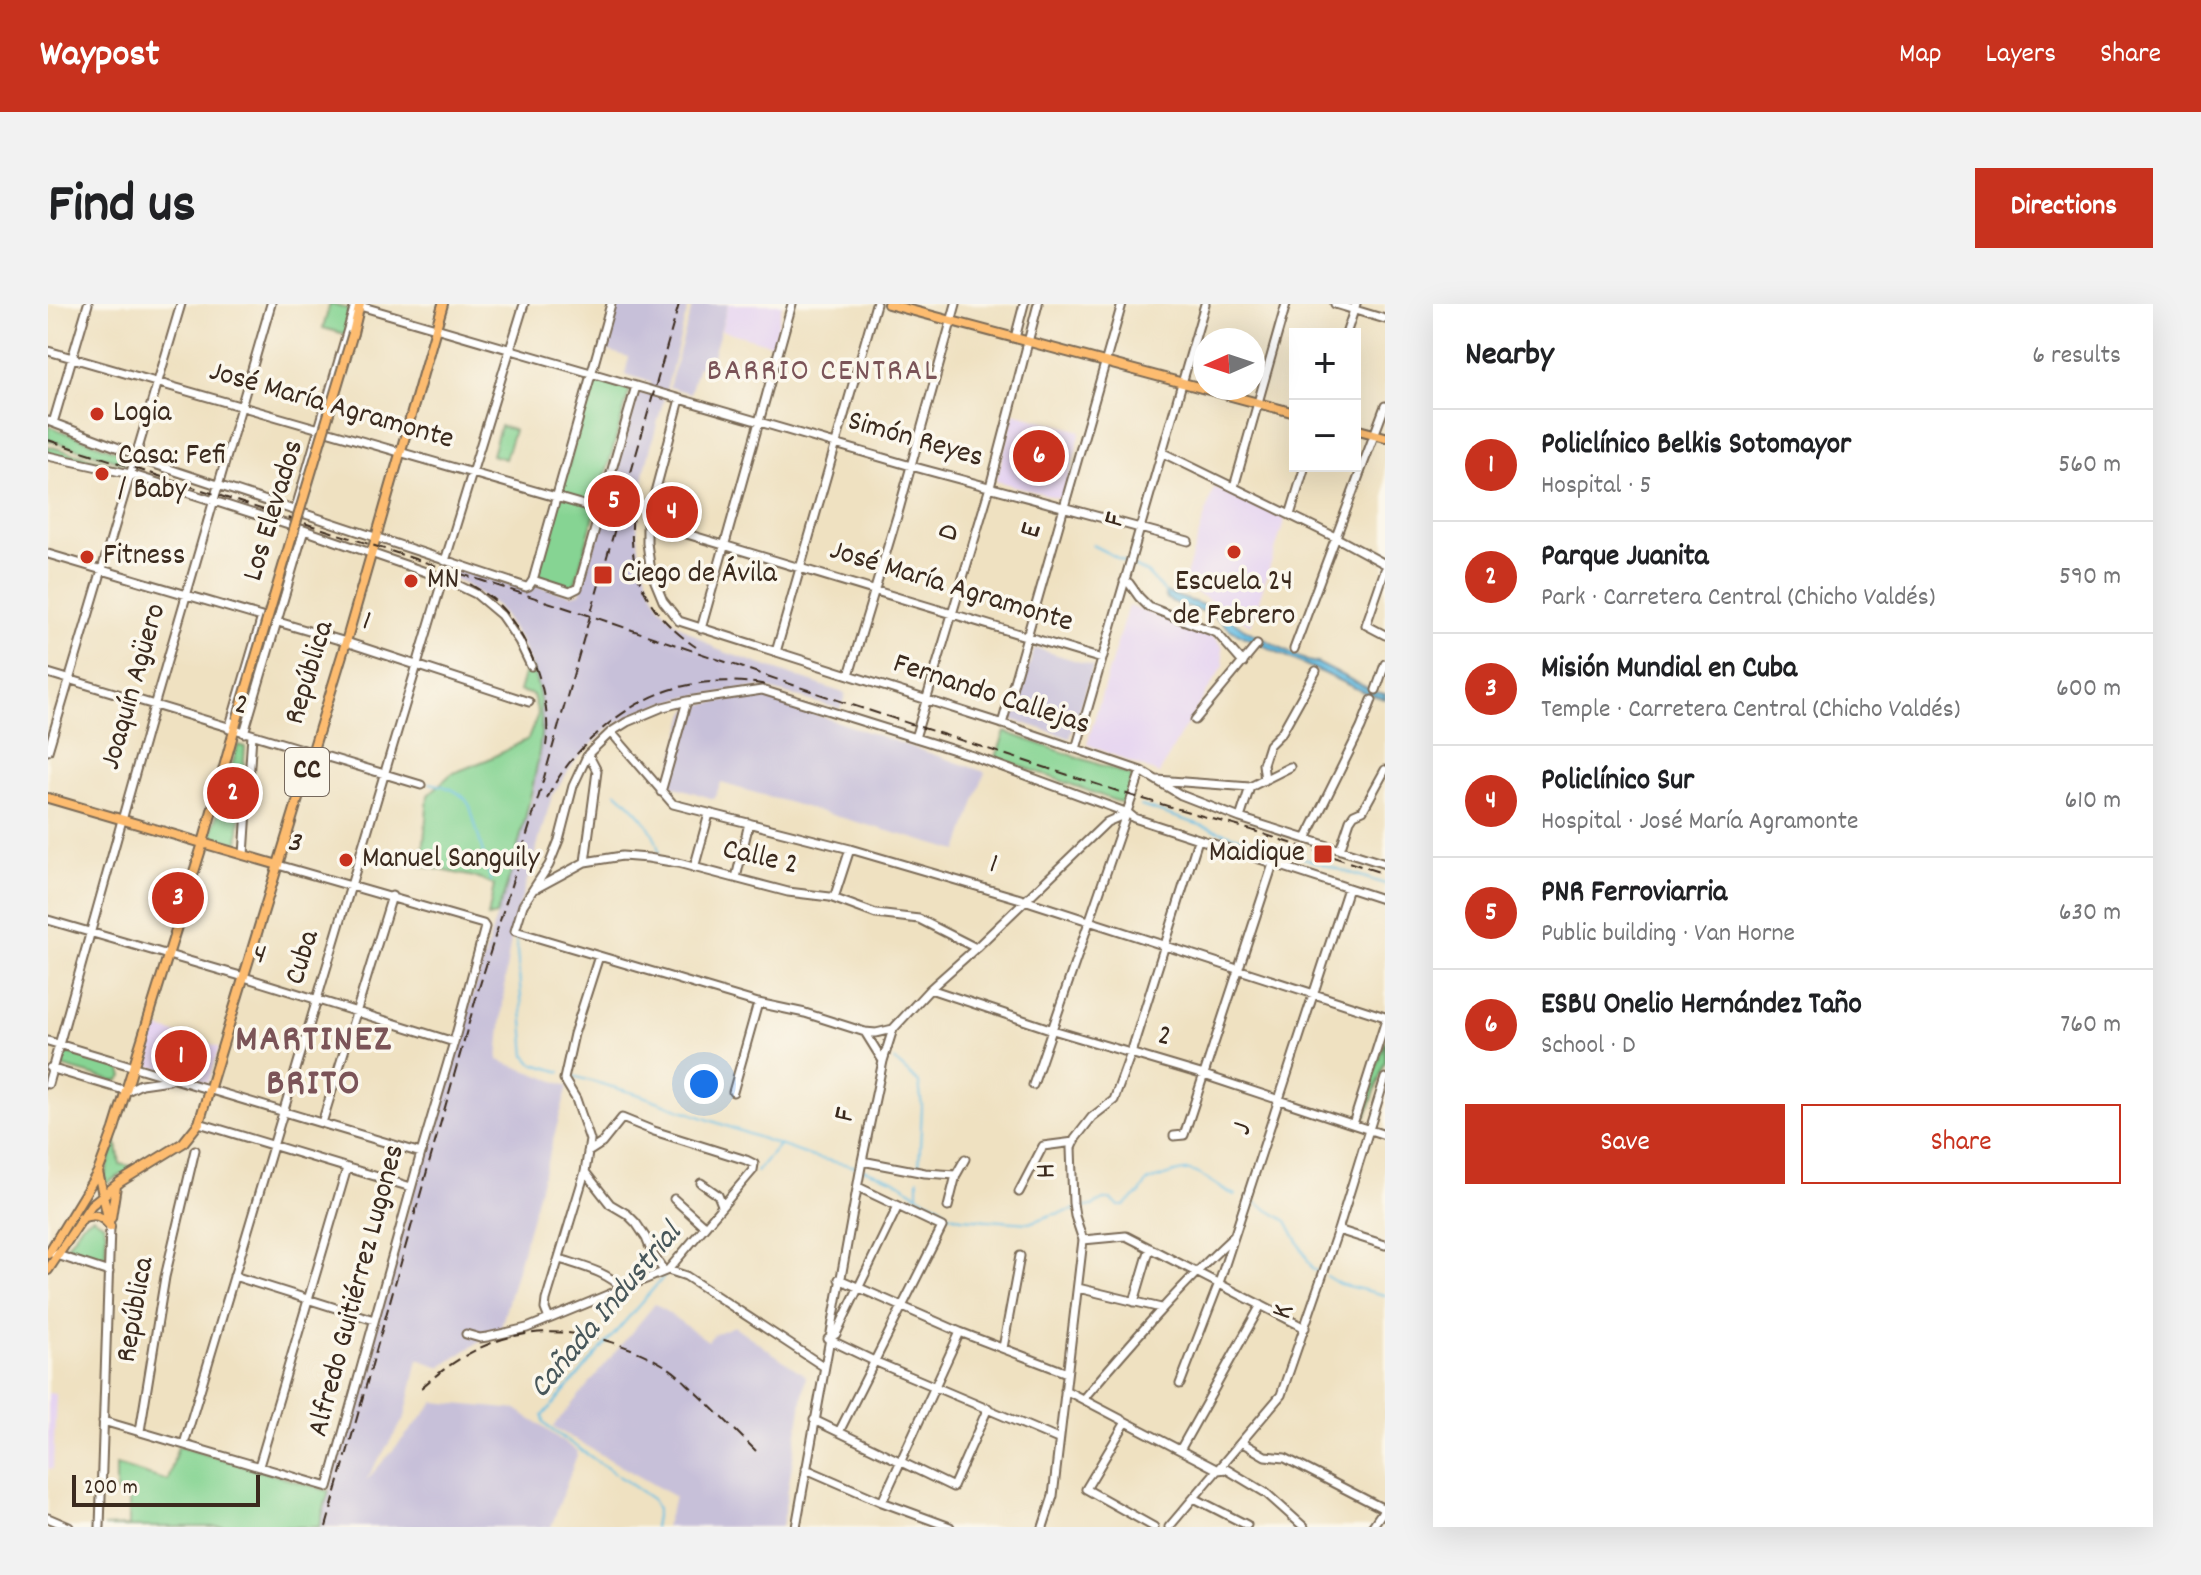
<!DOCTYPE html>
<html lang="en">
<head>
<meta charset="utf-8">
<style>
  :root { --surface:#fff; --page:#f2f2f2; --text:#202124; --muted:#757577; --line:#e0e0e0; --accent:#c8321e }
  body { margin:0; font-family:Dekko,sans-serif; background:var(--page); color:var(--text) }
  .controls { position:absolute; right:24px; top:24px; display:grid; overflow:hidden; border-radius:0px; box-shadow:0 8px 32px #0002 }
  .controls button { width:72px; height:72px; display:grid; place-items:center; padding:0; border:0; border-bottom:2px solid var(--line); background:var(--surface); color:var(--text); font:40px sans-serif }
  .compass { position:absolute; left:1145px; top:24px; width:72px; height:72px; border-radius:50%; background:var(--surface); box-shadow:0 8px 32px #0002; rotate:267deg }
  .scale { position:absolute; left:24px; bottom:20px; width:188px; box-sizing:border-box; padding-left:8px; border:4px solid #3b2a1e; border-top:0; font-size:22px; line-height:28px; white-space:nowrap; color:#3b2a1e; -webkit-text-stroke:6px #fbf7ec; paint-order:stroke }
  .you { position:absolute; left:656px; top:780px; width:28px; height:28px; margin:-20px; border:6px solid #fff; border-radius:50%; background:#1a73e8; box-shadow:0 0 0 12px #1a73e833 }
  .badge { display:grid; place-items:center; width:52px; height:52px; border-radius:50%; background:var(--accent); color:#fff; font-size:26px; font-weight:700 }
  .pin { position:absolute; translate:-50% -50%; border:4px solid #fff; box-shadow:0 2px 8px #0006 }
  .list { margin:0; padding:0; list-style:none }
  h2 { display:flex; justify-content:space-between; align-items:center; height:104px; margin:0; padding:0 32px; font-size:34px }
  h2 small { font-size:26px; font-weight:400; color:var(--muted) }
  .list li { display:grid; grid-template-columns:52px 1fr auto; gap:24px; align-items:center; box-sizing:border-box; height:112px; padding:0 32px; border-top:2px solid var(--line) }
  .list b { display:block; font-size:30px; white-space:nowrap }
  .list p { margin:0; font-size:26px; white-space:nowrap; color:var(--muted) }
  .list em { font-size:26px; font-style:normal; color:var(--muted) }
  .actions { display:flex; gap:16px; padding:24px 32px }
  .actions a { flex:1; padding:18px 0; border:2px solid var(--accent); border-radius:0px; text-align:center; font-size:28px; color:var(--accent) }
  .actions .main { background:var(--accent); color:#fff }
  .map { position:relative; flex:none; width:1337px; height:1223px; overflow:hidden; border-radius:0px }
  header { display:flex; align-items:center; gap:48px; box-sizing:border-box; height:112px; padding:0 40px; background:var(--accent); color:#fff }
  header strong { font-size:38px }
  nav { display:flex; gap:44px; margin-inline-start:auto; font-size:28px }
  .intro { display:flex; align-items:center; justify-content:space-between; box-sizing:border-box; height:192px; padding:0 48px }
  h1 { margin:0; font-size:56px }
  .button { padding:20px 36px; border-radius:0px; background:var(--accent); color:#fff; font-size:28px; font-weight:700 }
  main { display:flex; gap:48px; padding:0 48px }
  aside { flex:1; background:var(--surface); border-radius:0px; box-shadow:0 8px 32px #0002 }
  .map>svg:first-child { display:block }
  .built { fill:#e5d3f1 }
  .industrial { fill:#c7c0d9 }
  .green { fill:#86d493; stroke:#607f58; stroke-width:2 }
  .water { fill:#68bfe5; stroke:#527482; stroke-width:2 }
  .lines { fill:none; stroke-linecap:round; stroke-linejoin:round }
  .stream { stroke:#68bfe5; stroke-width:2 }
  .minor-casing { stroke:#7a6a57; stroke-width:11 }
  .major-casing { stroke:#7a6a57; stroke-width:12 }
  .minor { stroke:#fff; stroke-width:7 }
  .major { stroke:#fdbc70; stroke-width:8 }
  .rail { stroke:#3b2a1e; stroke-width:2; stroke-dasharray:12 6; stroke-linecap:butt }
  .major-bridge-casing { stroke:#7a6a57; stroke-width:12; stroke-linecap:butt }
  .major-bridge { stroke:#fdbc70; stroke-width:8 }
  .poi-dot { fill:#c8321e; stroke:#fbf7ec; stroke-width:3 }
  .labels { text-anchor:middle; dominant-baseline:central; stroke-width:7; stroke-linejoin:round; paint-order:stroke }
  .shield { fill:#fbf7ec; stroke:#75685c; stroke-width:2 }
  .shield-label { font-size:28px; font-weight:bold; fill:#3b2a1e }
  .street-label { font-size:30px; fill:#3b2a1e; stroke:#fbf7ec }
  .poi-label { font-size:30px; fill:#3b2a1e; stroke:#fbf7ec; text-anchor:start }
  .neighbourhood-label { font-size:32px; letter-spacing:2px; fill:#7b5458; stroke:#fbf7ec }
  .water-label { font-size:32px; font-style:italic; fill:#48575a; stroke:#fbf7ec }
  .district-label { font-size:38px; font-weight:bold; letter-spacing:2px; fill:#7b5458; stroke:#fbf7ec }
</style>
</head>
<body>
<header>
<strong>Waypost</strong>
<nav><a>Map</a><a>Layers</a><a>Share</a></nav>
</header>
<div class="intro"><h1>Find us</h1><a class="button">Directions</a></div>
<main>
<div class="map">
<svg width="1337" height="1223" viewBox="0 0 1337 1223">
  <rect width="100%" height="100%" fill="#fbf7ec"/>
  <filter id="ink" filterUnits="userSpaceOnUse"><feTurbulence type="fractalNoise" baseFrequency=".0125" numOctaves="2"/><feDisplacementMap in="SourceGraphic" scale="16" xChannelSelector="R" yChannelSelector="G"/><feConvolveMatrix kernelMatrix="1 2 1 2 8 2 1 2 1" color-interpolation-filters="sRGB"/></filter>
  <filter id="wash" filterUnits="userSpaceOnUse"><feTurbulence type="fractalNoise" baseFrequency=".006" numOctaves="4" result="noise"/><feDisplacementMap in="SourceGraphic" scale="32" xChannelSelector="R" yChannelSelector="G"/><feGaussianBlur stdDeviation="1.8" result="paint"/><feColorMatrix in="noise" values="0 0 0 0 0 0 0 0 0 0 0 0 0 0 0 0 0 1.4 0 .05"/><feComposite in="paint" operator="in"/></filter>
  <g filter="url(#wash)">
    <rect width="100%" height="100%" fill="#efe1c1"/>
    <path class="built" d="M680,0H734L726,41L673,26Z
      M966,109L1033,127L1015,195L948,177Z
      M1166,183L1237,215L1203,321L1135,281Z
      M1080,302L1165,332L1174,342L1176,361L1134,428L1111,470L1039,440Z
      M105,723L171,743L160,779L95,760Z
      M0,1089L8,1090L5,1165H0Z"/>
    <path class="industrial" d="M570,0H641L597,165L589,220L591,245L601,279L612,302L627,318L668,345L798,390L792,405L714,383L635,394L596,405L563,422L527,457L504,492L465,624L458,666L450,756L520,782L453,1023L393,1063L370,1055L357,1113L317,1178L387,1098L470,1106L530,1148L503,1223H271L379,842L483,498L491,454L494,412L487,372L472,336L448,301L416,280L397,270L399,263L475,285L485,281L525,291L532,289L590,88L599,91L603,78L577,70L581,53L557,46Z
      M645,0H680L661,65L650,62L642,89L621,83Z
      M987,344L1045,362L1022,434L963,415Z
      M711,391L937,468L910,547L673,479L666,495L625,482L620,476L638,409L644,402Z
      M607,1000L660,1037L666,1030L686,1022L758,1072L734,1223H617L627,1193L505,1123Z"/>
    <path class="green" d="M282,0L304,6L297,30L275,24Z
      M545,74L582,85L526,283L489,272Z
      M0,122L82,152L83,158L80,160L0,136Z
      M452,122L466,126L457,155L444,151Z
      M0,142L80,164L79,167L0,151Z
      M483,362C504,411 489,465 477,515C468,550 462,578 448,611L440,613L446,581L426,573L374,562L380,491L403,470L441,455L480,435L490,410L485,391L471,387L476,370Z
      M957,428L1084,472L1076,500L948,453Z
      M190,441L197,443L190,542L162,535Z
      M1337,735V757L1319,811L1316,813L1313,809Z
      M17,748L72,763L75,773L70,777H65L16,763C12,757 11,752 17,748Z
      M68,834L72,860L88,863L57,880V872Z
      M45,913L56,920L58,929L57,959L16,946L35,919Z
      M130,1142L281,1187L271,1223H56L81,1222V1192L68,1189V1161L120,1177Z"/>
    <path class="water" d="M1119,289L1170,306L1196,325L1259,357L1269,359L1327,388L1337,390V395L1318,389L1195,332L1183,326L1163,309L1133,302L1119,295L1117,291Z"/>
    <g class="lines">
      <path class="stream" d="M1044,241L1099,269L1120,292
        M382,479C398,482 414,487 422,502L443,577
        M568,487C587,504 607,523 611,548
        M1093,502L1337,580
        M468,635L478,752L484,759L513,768
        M846,756L871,779L874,803L871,864
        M522,771L589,790L765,853L809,863
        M815,865L847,876L875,894L891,901L900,910L913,914L981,919L1003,911L1044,902L1056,896H1063L1071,902H1076L1092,889L1099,878C1108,875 1133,865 1142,867C1158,871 1171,885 1187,891
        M708,868L732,840
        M870,889V875
        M1202,895L1239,917L1264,964L1272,969
        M1278,972L1291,980L1337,991
        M606,1223L609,1206L604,1195L501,1124L496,1119L495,1112L619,969"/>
    </g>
  </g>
  <g filter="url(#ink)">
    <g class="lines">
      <g class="minor-casing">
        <path id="minor" d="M305,0L863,162L1140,237
          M1287,0L1337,15
          M1298,30L1308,0
          M967,34L976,0
          M0,47L553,206
          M632,95L599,218V239L603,268L615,297L631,317L958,421L1093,467L1133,491L1192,514L1337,560
          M0,117L84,149L88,154L478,283L481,282L485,276
          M5,119L40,0
          M1113,148L1289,234L1337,260
          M0,152L82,170L253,225L395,274L428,290L453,311L471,337L483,362
          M1186,183L1238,0
          M247,207L307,1
          M1242,211L1257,162
          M599,218L1054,355
          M0,250L298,338L481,398
          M397,257L476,0
          M1337,266L1318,321L1337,331
          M485,276L563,0
          M485,276L522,288L530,284L588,82
          M1076,277L1081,279L1091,293L1101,303L1169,329L1195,359
          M653,325L744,0
          M1246,345L1337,102
          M728,348L828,0
          M0,369L373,481
          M801,371L850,209L908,0
          M1328,386L1337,360
          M1147,416L1209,341
          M954,420L1074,0
          M181,425L214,313
          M563,428L625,500L802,545L976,596L1337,713
          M196,429L256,226
          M867,434L942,183L990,0
          M1028,445L1157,0
          M0,447L133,0
          M1109,476L1202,483L1242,463
          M1217,476L1215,460L1221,441L1234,428L1268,367
          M613,488L639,397
          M1192,514L1202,483
          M1258,535L1313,424L1324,396
          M1292,546L1302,516L1306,510L1315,506L1337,466
          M196,551L204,431
          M537,558L549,467L540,450
          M646,564L661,510
          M688,574L701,519
          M489,584L537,558L574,552L600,554L630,559L740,588L782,593L828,610L871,615L928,644
          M786,594L802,545
          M0,616L196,673L406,738
          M882,685L1005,726L1156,771L1337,831
          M845,725L828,729L817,728L757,709L710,699L467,627L475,601L501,561L511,536L525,482L540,450L563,428L579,418L615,403L639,397L714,386L925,452L1080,509L1086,514L1337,596
          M817,728L835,757
          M0,737L373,849
          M2,764L79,787L93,780L121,776
          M0,780L106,402L223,0
          M985,781L1093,467
          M685,788L710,699
          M151,819L363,883
          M274,819L344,592
          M1305,820L1337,719
          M1126,832L1136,831L1225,560
          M540,848L554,839L574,814L606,827L698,856L706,860L705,866L620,966
          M814,857L877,869L908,871
          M537,868L562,900L579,910L588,919L598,934L604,949L616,967
          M653,879L670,891L674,901
          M971,888L995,842L1026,838
          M626,895L656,922
          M850,902L788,1030L780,1035L826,1057L1010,1135
          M900,903L908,871L917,855
          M1290,926L1337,941
          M1035,936L1078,932L1257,1024
          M6,950L61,968
          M512,955C533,962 560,968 575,985
          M186,972L326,1016
          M791,975L912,1028L1019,1069
          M1030,984L1113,1004
          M1086,998L1102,944
          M501,1015L497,1005L498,996L537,868L542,836L528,795L516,775L526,730L551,652
          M418,1030L432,1034L439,1033L479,1024L620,966L638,972L775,1062
          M955,1044L972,952
          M1132,1080L1171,979L1300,584
          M1017,1086L1170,1166L1178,1165L1218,1189L1256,1223
          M1035,1095C1083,1039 1131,983 1185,933
          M766,1116L905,1183L940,1104
          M55,1117L280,1183L373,849L406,738L437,623L435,620L230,561
          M1078,1118L1038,1185L1106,1223
          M92,1127L117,973L147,846
          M791,1128L894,923L810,883
          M1193,1138L1217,1152L1237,1154L1336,1205
          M136,1140L395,274
          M1132,1146L1213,1001
          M211,1162L299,864
          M758,1165L834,1198L902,1223
          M1146,1194L1199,1221
          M834,1198L912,1028
          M0,1214L21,1223
          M52,1223L62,923
          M748,1223L814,857L835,757L845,725L882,685L928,644L1059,518L1080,509
          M995,1223L1005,1192L1035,936L1027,912L1025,899L1023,844L1027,835L1044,813L1066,796L1083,749L1150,536
          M1121,1223L1233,1091L1290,926L1337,774
          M1324,1223L1337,1204"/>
      </g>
      <g class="major-casing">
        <path id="major" d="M840,0L1247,109
          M305,29L312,0
          M1307,125L1337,133
          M0,494L230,561
          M50,868L62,923
          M33,914C47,909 53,911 62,922
          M63,914L68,882
          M0,950L50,868L66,825L155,539L189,416
          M0,966L43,901L72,878L135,839L151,819L298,338L395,0"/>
      </g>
      <use href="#minor" class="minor"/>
      <use href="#major" class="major"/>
      <path class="rail" d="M0,136L543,312L798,399L1085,492L1203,526L1337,570
        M587,195C576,259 593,306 648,343
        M422,280C431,286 441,291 448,298C482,330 505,396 498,442
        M499,495C509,472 525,453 543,435C595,386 649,369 720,381
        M373,1084C423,1040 473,1019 540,1032C568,1038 595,1048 619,1063C629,1069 638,1079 647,1087C667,1106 688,1127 708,1147
        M278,1223L430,687L487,505L631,0"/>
      <g class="major-bridge-casing">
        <path id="major-bridge" d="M189,416L305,29"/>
      </g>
      <use href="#major-bridge" class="major-bridge"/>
    </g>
  </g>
  <g class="poi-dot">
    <circle cx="49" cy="110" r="8"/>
    <circle cx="54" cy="170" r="8"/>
    <circle cx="1186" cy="248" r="8"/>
    <circle cx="39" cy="253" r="8"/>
    <rect x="545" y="261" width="20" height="20" rx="4"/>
    <circle cx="363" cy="277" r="8"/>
    <rect x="1265" y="540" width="20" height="20" rx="4"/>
    <circle cx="298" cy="556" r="8"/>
  </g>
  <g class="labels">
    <rect class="shield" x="237" y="444" width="44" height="48" rx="6"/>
    <g class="shield-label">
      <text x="259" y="468">CC</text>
    </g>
    <g class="street-label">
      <text transform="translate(283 103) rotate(16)">José María Agramonte</text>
      <text transform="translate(867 137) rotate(16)">Simón Reyes</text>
      <text transform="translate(227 207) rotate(-73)">Los Elevados</text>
      <text transform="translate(1069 216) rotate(-75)">F</text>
      <text transform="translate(985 227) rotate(-74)">E</text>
      <text transform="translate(903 229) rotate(-73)">D</text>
      <text transform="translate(903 284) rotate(17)">José María Agramonte</text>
      <text transform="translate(318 319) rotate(18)">1</text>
      <text transform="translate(263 369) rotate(-73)">República</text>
      <text transform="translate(87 383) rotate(-74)">Joaquín Agüero</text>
      <text transform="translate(943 392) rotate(18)">Fernando Callejas</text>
      <text transform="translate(193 403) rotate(17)">2</text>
      <text transform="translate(247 541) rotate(15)">3</text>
      <text transform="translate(712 555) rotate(13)">Calle 2</text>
      <text transform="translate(945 562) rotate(17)">1</text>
      <text transform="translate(211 652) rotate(17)">4</text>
      <text transform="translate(256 654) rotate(-73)">Cuba</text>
      <text transform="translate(1116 734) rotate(17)">2</text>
      <text transform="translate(799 811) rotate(-78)">F</text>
      <text transform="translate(1196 825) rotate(-72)">J</text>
      <text transform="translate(1000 867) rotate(-91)">H</text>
      <text transform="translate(310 987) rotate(-75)">Alfredo Guitiérrez Lugones</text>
      <text transform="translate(89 1006) rotate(-80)">República</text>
      <text transform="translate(1237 1008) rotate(-72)">K</text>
    </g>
    <g class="poi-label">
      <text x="65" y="110">Logia</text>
      <text x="70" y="153">Casa: Fefi<tspan x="70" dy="34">/ Baby</tspan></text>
      <text x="55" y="253">Fitness</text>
      <text x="573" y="271">Ciego de Ávila</text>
      <text x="379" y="277">MN</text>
      <text x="1186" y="279" text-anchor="middle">Escuela 24<tspan x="1186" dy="34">de Febrero</tspan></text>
      <text x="1257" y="550" text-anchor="end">Maidique</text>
      <text x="314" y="556">Manuel Sanguily</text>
    </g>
    <g class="neighbourhood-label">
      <text x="775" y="69">BARRIO CENTRAL</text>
    </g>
    <g class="water-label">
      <text transform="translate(559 1008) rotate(-50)">Cañada Industrial</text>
    </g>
    <g class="district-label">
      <text x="266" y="737">MARTINEZ<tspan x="266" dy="44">BRITO</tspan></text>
    </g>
  </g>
</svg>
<div class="controls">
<button>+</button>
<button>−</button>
</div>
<svg class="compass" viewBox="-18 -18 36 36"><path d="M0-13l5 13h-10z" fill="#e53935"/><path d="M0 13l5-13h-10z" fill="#757577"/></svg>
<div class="scale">200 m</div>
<div class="you"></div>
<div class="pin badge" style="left:133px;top:752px">1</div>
<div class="pin badge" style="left:185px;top:489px">2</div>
<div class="pin badge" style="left:130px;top:594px">3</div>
<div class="pin badge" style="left:624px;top:208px">4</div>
<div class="pin badge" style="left:566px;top:197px">5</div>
<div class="pin badge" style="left:991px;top:152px">6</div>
</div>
<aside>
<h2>Nearby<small>6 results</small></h2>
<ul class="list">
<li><span class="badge">1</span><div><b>Policlínico Belkis Sotomayor</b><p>Hospital · 5</p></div><em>560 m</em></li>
<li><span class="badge">2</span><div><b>Parque Juanita</b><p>Park · Carretera Central (Chicho Valdés)</p></div><em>590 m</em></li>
<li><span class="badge">3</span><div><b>Misión Mundial en Cuba</b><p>Temple · Carretera Central (Chicho Valdés)</p></div><em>600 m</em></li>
<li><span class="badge">4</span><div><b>Policlínico Sur</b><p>Hospital · José María Agramonte</p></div><em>610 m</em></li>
<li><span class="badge">5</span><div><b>PNR Ferroviarria</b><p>Public building · Van Horne</p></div><em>630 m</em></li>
<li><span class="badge">6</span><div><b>ESBU Onelio Hernández Taño</b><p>School · D</p></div><em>760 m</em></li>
</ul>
<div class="actions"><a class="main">Save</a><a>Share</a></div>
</aside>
</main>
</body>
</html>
